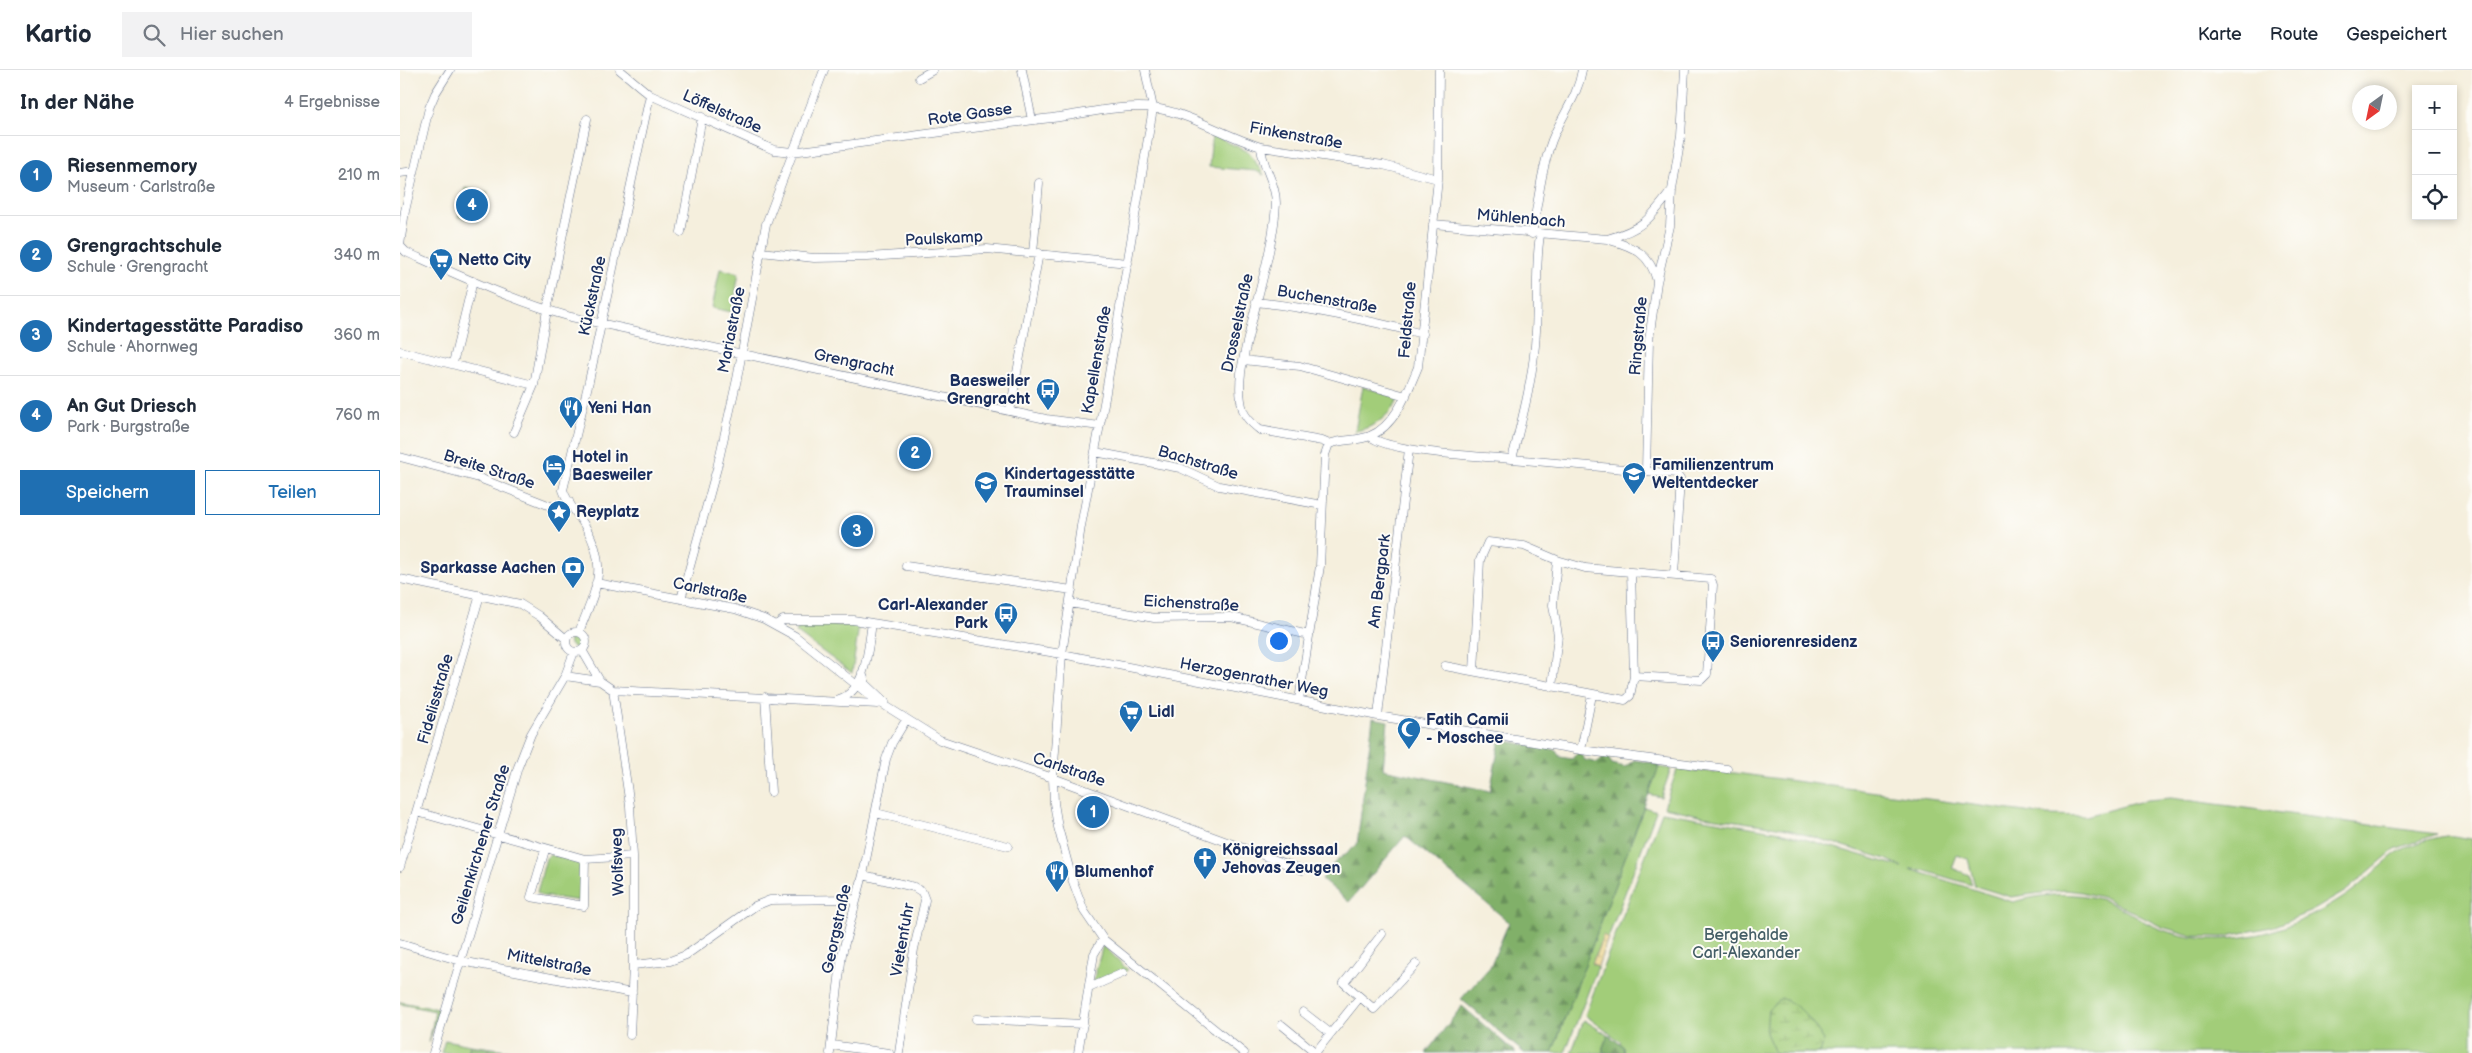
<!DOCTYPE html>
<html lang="de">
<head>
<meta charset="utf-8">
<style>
  :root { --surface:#fff; --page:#f2f2f3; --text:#1f2937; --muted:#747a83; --line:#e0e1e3; --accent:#1f6fb2 }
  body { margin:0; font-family:"Balsamiq Sans",sans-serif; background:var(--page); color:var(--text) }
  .controls { position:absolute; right:15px; top:15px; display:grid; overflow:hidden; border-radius:0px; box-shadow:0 2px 8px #0003 }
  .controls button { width:45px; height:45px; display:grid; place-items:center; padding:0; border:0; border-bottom:1px solid var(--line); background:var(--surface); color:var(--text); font:25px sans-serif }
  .compass { position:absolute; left:1952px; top:15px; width:45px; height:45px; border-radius:50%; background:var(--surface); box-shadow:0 2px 8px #0003; rotate:213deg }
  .you { position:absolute; left:878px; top:570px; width:18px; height:18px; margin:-12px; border:4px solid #fff; border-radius:50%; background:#1a73e8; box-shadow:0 0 0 8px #1a73e833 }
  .badge { display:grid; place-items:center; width:32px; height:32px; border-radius:50%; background:var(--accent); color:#fff; font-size:16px; font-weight:700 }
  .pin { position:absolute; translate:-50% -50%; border:2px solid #fff; box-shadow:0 1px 5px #0006 }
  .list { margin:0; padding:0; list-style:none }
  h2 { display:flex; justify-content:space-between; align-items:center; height:65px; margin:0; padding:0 20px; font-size:21px }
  h2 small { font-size:16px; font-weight:400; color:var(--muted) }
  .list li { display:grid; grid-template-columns:32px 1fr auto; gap:15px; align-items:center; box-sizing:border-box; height:80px; padding:0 20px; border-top:1px solid var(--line) }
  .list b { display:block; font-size:19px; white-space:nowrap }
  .list p { margin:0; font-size:16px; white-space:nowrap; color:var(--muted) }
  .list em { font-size:16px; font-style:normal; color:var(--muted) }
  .actions { display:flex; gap:10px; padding:15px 20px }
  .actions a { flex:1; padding:11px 0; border:1px solid var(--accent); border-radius:0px; text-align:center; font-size:18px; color:var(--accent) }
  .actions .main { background:var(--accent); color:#fff }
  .icon { flex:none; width:28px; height:28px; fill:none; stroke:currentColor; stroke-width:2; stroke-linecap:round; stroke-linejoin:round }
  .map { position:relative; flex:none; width:2072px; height:983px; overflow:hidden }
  header { display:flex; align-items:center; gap:30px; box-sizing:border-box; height:70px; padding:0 25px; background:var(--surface); border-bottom:1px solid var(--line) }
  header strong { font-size:24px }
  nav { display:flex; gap:28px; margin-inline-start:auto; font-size:18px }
  .search { width:350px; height:45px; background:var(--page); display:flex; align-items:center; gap:12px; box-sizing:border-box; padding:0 18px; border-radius:0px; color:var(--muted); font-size:19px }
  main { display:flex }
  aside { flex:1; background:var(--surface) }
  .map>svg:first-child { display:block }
  .green { fill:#a2cd79; stroke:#5e7e6c }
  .forest { fill:url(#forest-firs); stroke:#4e7064 }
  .wetland { fill:url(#wetland-marsh); stroke:#5e7e6c }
  .sand { fill:url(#sand-dots); stroke:#84847e }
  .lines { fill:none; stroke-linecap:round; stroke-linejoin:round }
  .minor-casing { stroke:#67728a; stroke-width:9 }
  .minor { stroke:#fff; stroke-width:8 }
  .labels { text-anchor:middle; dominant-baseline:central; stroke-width:4; stroke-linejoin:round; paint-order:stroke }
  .street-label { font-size:16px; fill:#1b2f5e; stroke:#fdfcf7 }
  .poi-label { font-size:16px; font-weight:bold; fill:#1b2f5e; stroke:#fdfcf7; text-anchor:start }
  .park-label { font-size:16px; fill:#445e66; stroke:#fdfcf7 }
</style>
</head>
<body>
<header>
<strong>Kartio</strong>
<div class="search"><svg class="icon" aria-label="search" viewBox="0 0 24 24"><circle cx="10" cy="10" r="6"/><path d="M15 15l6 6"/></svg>Hier suchen</div>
<nav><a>Karte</a><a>Route</a><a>Gespeichert</a></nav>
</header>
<main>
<aside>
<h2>In der Nähe<small>4 Ergebnisse</small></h2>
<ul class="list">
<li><span class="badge">1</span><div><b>Riesenmemory</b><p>Museum · Carlstraße</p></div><em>210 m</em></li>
<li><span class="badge">2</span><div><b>Grengrachtschule</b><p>Schule · Grengracht</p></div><em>340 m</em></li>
<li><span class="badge">3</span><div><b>Kindertagesstätte Paradiso</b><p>Schule · Ahornweg</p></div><em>360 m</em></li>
<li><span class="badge">4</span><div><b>An Gut Driesch</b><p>Park · Burgstraße</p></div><em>760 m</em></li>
</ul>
<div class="actions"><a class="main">Speichern</a><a>Teilen</a></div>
</aside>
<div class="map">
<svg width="2072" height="983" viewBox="0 0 2072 983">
  <defs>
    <pattern id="forest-firs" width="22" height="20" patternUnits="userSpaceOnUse" patternTransform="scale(1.25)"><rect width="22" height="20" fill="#81b069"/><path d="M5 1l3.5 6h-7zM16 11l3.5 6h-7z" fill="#69905a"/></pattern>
    <pattern id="wetland-marsh" width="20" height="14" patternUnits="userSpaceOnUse" patternTransform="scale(1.25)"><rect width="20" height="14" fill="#a2cd79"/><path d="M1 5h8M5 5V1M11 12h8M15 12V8" fill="none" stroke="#8bb06b"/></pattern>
    <pattern id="sand-dots" width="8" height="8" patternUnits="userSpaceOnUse" patternTransform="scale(1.25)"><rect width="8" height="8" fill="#eeda9e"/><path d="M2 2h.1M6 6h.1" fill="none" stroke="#ccbb8a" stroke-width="1.8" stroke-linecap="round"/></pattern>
  </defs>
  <rect width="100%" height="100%" fill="#fdfcf7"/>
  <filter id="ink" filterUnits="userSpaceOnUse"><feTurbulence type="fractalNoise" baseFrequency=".02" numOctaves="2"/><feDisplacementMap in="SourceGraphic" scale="10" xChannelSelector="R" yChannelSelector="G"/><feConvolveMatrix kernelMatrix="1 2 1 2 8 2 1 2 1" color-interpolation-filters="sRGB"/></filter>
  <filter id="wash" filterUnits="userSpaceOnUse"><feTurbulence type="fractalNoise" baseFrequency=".0096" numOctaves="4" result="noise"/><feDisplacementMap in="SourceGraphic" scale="20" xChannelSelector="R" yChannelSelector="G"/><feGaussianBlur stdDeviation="1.12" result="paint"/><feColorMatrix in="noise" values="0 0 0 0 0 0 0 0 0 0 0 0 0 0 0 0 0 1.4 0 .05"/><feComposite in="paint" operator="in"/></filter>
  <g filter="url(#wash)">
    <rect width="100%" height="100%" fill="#f5efdd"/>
    <path class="green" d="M812,65L849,82L864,105L856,101L809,97Z
      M65,118L88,123L78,152L58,147Z
      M320,199L339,203L332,242L312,238Z
      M963,316L999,328C990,345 975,358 955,361Z
      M406,554L459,556L452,603L396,562L400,555Z
      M169.5 572a5.5 5.5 0 1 1 11 0a5.5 5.5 0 1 1-11 0Z
      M1259,697L1271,699L1261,727L1248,724Z
      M1277,700L1335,703L1647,745L1686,746L1747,730L1771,728L2037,764L1995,779L1946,821L1912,841L1875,856L1823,867L1793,866L1762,857L1705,828L1681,822L1665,820L1611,827L1575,816L1568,789L1557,785L1552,798L1569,805L1572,815L1522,800L1510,799L1613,832C1642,824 1674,821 1703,830C1718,835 1732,845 1747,853C1776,868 1810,872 1843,867C1880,862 1916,846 1947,825C1963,814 1975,800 1990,788C2003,776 2028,769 2046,766C2054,765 2064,768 2072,769V983H1217L1221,972L1185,945L1262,742L1380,762L1502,797L1486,789L1383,758L1303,746L1264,737Z
      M1244,737L1256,741L1208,868L1203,866L1192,894L1198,896L1165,983H1152Z
      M150,785L181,791V831L142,826L137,822L146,788Z
      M703,875L728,900L692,915Z
      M0,932L39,939L29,973L35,941L0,934Z
      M1184,950L1208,965L1203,977V983H1171Z
      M45,970L70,975L68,983H41Z"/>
    <path class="forest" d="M973,648L988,651L983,699L1090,721L1100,670L1156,680L1160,687L1172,689L1177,683L1181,684L1185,690L1198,693L1203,687L1208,688L1212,694L1225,697L1234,690L1260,694L1152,983H1124L1061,929L1090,897L1109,852L1005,766L949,832L922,809L935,792L957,775Z
      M1062,936L1116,983H1026Z
      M1208,965L1223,976L1224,983H1203V977Z
      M70,975L129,983H68Z"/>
    <path class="wetland" d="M1381,928C1403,936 1411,951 1424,970L1419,983H1375L1366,963L1368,939Z"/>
    <path class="sand" d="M1203,865L1208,868L1198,896L1192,894Z"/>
  </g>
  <g filter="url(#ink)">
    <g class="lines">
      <g class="minor-casing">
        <path id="minor" d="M220,0L250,25L374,80L392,82C479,71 565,58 652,48C683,44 724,34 754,38C792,44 825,66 861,77L983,95L1038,109
          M622,0L632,50
          M745,0L753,38L705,328L681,456L662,584L653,708L654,733L658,757L672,809L684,841L703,869L844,983
          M519,8L533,0
          M861,77C862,97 876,112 876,133C874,175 858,223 849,264C843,288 836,316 843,340C845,348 854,355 860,360L922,371L929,374
          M0,103L14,101
          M1033,154L1207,169C1243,159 1250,149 1272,120
          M281,162L302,47
          M1132,164C1138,134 1142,91 1155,63C1165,41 1178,25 1182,0
          M1140,165C1135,197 1138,229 1136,261C1134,305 1123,346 1112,389L1246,401L1249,270L1257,212L1270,156L1272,120L1281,66L1285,0
          M1209,170C1235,177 1250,184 1257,211
          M0,175L5,141L29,38L35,24L50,0
          M0,176L6,182C60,206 114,231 171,247L646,349L700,356
          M361,182L414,188L468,187L587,179L728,193
          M633,183L639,113
          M856,232C913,238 967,250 1023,264
          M0,281L134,315
          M843,290L900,296L1006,326
          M53,293L73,211
          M610,341L639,183
          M114,362L134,315L147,240L187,49
          M970,366C988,383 1083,386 1112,389
          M929,374C942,369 958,371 970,366C996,355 1008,321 1018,297L1038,109L1039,0
          M695,382L780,398L819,416L922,435
          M0,387L79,408L153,437L169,431
          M1246,401L1276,404L1280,409L1274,505
          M506,496L672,520
          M0,509L120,534L139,546L166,569
          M196,513L335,539L364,549L395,566L473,628L540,670L653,708L903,800
          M281,529L317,398L337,309L366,154L424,0
          M670,533L754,548L831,547L909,565
          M376,555L383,550H453L472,553L662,584L978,646L1181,680L1327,699
          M166 572a10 10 0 1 1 20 0a10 10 0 1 1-20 0Z
          M179,562C195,521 210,497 185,456C178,444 167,433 163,420L189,311L250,25
          M182,580L200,611L213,620L478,634
          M1045,596L1225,630L1230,626L1234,606L1231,502
          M1074,601L1080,490L1088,472L1124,476L1157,490L1185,498L1311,509L1313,515L1307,604L1301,610L1234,606
          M462,603L466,614L485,632
          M165,606L200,611
          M1152,617L1158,565L1153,535L1157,490
          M213,620L230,736L233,786V895L230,965
          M365,627L371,722
          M439,629C467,621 468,577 472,553
          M899,630L920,496L925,385L929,374
          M978,646L1009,379
          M1181,680L1192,625
          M17,742L185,789L233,786
          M476,743L608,776
          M145,780L131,827L184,836L185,789
          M0,797L80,525
          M463,805L514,817L522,822L525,830L514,879L499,983
          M982,864L944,913L974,939L1016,894
          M0,873L61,891L232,923
          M233,895L270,891L286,885L355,836L370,830L456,829
          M689,918L723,903
          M903,942L930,963
          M576,949L683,954
          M882,955L915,982
          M431,975L489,983
          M33,983L118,697L131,664L165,606L174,582
          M430,983L442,884L463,805L486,689L492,673L506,650
          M678,983L694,884L703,869
          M915,983L960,927"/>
      </g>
      <use href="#minor" class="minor"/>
    </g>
  </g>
  <defs>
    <g id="supermarket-pin" transform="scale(1.25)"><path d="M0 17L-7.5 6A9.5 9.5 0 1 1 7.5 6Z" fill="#1f6fb2" stroke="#fdfcf7"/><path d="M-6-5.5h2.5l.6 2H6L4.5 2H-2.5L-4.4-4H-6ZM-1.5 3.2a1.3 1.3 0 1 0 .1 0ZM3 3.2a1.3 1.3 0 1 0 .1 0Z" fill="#fff"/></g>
    <g id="bus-pin" transform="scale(1.25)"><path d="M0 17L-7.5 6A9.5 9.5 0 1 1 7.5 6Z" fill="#1f6fb2" stroke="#fdfcf7"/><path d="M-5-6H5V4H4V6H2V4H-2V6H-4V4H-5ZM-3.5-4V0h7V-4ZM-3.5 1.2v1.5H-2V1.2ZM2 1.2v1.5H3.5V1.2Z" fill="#fff"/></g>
    <g id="restaurant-pin" transform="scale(1.25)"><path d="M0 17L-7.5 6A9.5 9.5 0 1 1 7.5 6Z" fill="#1f6fb2" stroke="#fdfcf7"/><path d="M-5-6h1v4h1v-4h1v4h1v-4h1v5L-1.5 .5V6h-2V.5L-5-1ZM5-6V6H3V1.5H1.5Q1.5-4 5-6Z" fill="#fff"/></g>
    <g id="hotel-pin" transform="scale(1.25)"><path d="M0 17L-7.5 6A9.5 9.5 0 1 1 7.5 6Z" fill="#1f6fb2" stroke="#fdfcf7"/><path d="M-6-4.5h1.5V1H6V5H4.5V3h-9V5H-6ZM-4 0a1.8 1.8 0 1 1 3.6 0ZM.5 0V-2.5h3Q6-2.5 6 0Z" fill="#fff"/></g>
    <g id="school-pin" transform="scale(1.25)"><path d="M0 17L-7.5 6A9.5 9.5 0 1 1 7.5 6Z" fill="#1f6fb2" stroke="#fdfcf7"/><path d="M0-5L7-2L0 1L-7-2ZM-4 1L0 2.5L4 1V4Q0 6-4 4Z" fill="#fff"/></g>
    <g id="sight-pin" transform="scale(1.25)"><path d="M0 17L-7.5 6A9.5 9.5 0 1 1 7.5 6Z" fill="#1f6fb2" stroke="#fdfcf7"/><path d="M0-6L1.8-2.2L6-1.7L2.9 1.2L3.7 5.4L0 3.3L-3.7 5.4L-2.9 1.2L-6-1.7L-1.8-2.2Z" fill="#fff"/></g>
    <g id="bank-pin" transform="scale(1.25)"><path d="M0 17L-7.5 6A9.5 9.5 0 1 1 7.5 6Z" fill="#1f6fb2" stroke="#fdfcf7"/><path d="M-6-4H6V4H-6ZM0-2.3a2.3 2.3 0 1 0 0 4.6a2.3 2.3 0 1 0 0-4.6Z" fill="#fff"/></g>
    <g id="mosque-pin" transform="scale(1.25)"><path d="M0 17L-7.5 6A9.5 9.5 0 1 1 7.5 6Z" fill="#1f6fb2" stroke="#fdfcf7"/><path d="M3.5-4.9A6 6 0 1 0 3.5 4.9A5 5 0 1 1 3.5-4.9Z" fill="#fff"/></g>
    <g id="church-pin" transform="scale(1.25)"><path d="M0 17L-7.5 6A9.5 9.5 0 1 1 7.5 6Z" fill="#1f6fb2" stroke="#fdfcf7"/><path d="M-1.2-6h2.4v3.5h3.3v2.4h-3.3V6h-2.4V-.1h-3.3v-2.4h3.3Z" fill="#fff"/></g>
  </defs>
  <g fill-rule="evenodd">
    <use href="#supermarket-pin" x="41" y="190"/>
    <use href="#bus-pin" x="648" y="320"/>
    <use href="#restaurant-pin" x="171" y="338"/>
    <use href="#hotel-pin" x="154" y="396"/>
    <use href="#school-pin" x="1234" y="404"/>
    <use href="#school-pin" x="586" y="413"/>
    <use href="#sight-pin" x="159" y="442"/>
    <use href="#bank-pin" x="173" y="498"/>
    <use href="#bus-pin" x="606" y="544"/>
    <use href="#bus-pin" x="1313" y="572"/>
    <use href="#supermarket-pin" x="731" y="642"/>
    <use href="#mosque-pin" x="1009" y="659"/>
    <use href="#church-pin" x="805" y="789"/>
    <use href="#restaurant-pin" x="657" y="802"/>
  </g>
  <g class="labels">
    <g class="street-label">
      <text transform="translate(322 42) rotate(24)">Löffelstraße</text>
      <text transform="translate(570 45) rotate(-8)">Rote Gasse</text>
      <text transform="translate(896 66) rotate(10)">Finkenstraße</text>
      <text transform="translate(1121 149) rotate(5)">Mühlenbach</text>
      <text transform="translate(544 169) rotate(-3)">Paulskamp</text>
      <text transform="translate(193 226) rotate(-78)">Kückstraße</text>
      <text transform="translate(927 230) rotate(10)">Buchenstraße</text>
      <text transform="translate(1008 250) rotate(-85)">Feldstraße</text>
      <text transform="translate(838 253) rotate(-78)">Drosselstraße</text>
      <text transform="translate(332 260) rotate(-79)">Mariastraße</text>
      <text transform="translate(1239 266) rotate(-85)">Ringstraße</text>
      <text transform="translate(697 290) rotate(-80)">Kapellenstraße</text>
      <text transform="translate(454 293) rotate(12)">Grengracht</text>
      <text transform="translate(798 393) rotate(17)">Bachstraße</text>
      <text transform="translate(89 400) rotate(18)">Breite Straße</text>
      <text transform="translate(980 511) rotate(-83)">Am Bergpark</text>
      <text transform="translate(310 521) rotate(12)">Carlstraße</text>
      <text transform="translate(791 534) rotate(3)">Eichenstraße</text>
      <text transform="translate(854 608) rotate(11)">Herzogenrather Weg</text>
      <text transform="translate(36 629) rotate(-74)">Fidelisstraße</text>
      <text transform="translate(669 700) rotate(19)">Carlstraße</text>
      <text transform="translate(81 775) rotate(-73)">Geilenkirchener Straße</text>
      <text transform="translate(218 792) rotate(-92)">Wolfsweg</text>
      <text transform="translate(437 859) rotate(-78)">Georgstraße</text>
      <text transform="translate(503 870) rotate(-80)">Vietenfuhr</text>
      <text transform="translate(149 893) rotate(11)">Mittelstraße</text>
    </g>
    <g class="poi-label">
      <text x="58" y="190">Netto City</text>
      <text x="630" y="311" text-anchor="end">Baesweiler<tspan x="630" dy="18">Grengracht</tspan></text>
      <text x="188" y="338">Yeni Han</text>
      <text x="172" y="387">Hotel in<tspan x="172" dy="18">Baesweiler</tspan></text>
      <text x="1252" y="395">Familienzentrum<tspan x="1252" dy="18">Weltentdecker</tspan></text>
      <text x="604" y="404">Kindertagesstätte<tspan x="604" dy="18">Trauminsel</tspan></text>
      <text x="176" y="442">Reyplatz</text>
      <text x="156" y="498" text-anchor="end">Sparkasse Aachen</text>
      <text x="588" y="535" text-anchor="end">Carl-Alexander<tspan x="588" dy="18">Park</tspan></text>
      <text x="1330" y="572">Seniorenresidenz</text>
      <text x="748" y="642">Lidl</text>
      <text x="1026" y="650">Fatih Camii<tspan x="1026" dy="18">- Moschee</tspan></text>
      <text x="822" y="780">Königreichssaal<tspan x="822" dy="18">Jehovas Zeugen</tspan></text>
      <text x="674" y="802">Blumenhof</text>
    </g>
    <g class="park-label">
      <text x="1346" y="865">Bergehalde<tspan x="1346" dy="18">Carl-Alexander</tspan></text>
    </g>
  </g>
</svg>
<div class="controls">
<button>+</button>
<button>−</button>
<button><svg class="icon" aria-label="locate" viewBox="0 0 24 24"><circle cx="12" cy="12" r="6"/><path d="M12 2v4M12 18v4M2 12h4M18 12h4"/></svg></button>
</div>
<svg class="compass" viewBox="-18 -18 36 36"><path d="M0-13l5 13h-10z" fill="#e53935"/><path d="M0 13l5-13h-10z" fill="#747a83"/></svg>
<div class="you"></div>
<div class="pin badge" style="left:693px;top:742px">1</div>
<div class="pin badge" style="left:515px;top:383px">2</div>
<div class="pin badge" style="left:457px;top:461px">3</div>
<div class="pin badge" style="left:72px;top:135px">4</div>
</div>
</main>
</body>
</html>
